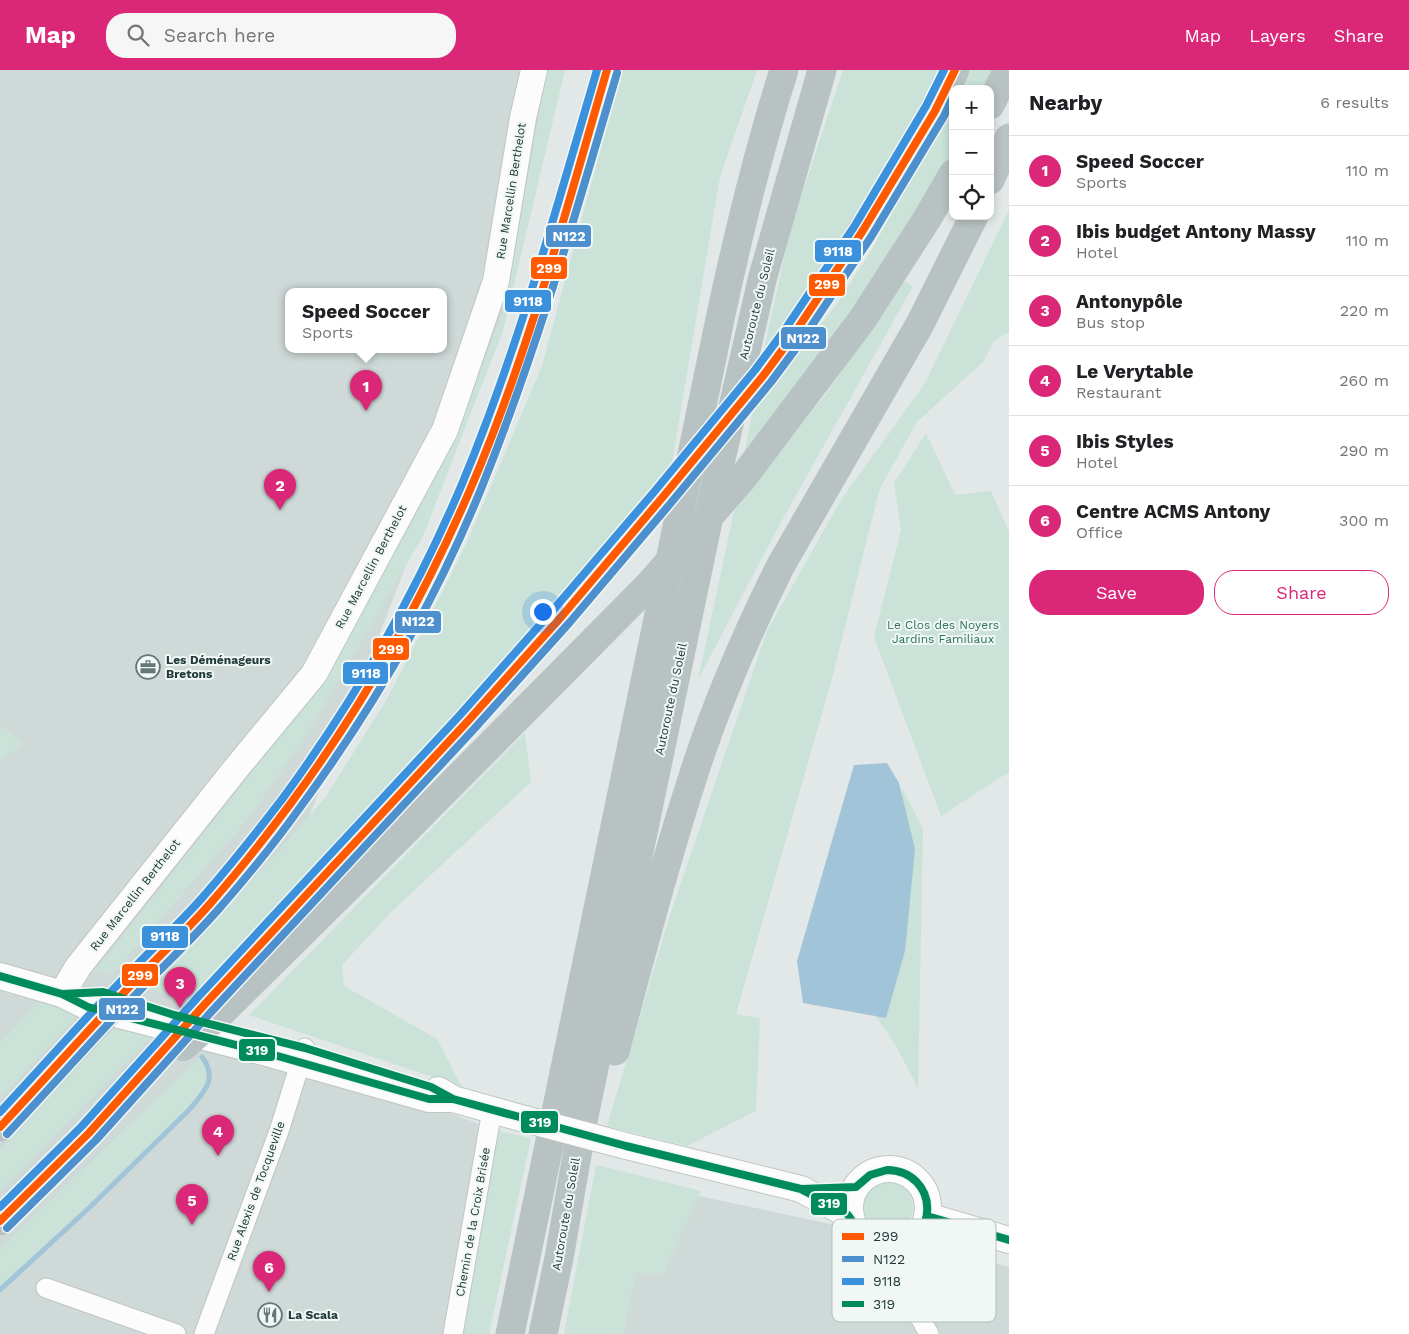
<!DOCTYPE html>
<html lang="en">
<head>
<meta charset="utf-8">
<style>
  :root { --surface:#fff; --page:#f6f6f6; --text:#202124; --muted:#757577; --line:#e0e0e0; --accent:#db2777 }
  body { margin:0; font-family:"Work Sans",sans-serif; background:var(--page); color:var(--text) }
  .controls { position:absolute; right:15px; top:15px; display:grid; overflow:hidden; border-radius:10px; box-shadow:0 2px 8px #0003 }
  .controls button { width:45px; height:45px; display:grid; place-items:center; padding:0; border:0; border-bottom:1px solid var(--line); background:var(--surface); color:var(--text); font:25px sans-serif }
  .you { position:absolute; left:542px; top:541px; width:18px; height:18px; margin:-12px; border:4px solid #fff; border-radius:50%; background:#1a73e8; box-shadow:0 0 0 8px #1a73e833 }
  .badge { display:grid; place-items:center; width:32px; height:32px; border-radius:50%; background:var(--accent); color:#fff; font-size:16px; font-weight:700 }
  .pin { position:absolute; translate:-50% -41px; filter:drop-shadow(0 1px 2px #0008) }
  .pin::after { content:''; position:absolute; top:26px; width:18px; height:15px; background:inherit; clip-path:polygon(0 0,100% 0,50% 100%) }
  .popup { position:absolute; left:285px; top:218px; width:162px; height:65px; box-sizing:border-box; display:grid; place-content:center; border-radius:10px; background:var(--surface); filter:drop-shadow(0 1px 4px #0005); font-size:16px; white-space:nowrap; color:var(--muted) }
  .popup b { font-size:19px; color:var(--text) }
  .popup::after { content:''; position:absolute; left:50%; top:100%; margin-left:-10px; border:10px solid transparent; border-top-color:var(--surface) }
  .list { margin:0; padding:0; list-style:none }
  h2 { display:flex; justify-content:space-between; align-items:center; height:65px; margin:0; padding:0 20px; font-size:21px }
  h2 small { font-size:16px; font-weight:400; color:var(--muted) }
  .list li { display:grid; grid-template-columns:32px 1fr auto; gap:15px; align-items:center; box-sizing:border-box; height:70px; padding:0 20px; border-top:1px solid var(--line) }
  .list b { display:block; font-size:19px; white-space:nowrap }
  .list p { margin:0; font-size:16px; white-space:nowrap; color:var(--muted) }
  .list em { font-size:16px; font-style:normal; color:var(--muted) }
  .actions { display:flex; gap:10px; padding:15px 20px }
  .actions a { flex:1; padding:11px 0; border:1px solid var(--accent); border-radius:20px; text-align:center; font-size:18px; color:var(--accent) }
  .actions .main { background:var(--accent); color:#fff }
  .icon { flex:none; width:28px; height:28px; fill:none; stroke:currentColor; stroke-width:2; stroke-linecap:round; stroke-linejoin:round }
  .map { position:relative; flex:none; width:1009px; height:1264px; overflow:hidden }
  header { display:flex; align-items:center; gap:30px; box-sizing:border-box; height:70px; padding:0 25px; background:var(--accent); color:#fff }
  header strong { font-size:24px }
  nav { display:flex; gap:28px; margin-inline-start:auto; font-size:18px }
  .search { width:350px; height:45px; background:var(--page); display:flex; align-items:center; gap:12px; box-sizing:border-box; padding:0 18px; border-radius:20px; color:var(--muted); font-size:19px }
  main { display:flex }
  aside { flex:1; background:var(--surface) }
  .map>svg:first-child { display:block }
  .built { fill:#cfdad8; fill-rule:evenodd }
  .green { fill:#cae2d7 }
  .water { fill:#a1c4d8 }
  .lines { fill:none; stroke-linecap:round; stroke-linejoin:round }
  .stream { stroke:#a1c4d8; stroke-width:5 }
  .street-casing { stroke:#bfc5c4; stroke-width:21 }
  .secondary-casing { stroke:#bec6c4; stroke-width:28 }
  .highway-casing { stroke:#bbc5c4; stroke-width:29 }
  .street { stroke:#fbfcfb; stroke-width:19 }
  .secondary { stroke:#fbfcfb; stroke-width:26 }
  .highway { stroke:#b9c2c2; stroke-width:28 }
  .secondary-bridge-casing { stroke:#bec6c4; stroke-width:28; stroke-linecap:butt }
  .highway-bridge-casing { stroke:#bbc5c4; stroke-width:29; stroke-linecap:butt }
  .secondary-bridge { stroke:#fbfcfb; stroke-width:26 }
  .highway-bridge { stroke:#b9c2c2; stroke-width:28 }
  .bus-1-casing { stroke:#f0f7f5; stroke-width:11 }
  .bus-2-casing { stroke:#f0f7f5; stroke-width:11 }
  .bus-3-casing { stroke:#f0f7f5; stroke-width:11 }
  .bus-4-casing { stroke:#f0f7f5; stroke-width:11 }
  .bus-1 { stroke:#ff5a00; stroke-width:8 }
  .bus-2 { stroke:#4d90cd; stroke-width:8 }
  .bus-3 { stroke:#3c91dc; stroke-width:8 }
  .bus-4 { stroke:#008b5a; stroke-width:8 }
  .labels { text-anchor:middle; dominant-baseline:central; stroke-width:4; stroke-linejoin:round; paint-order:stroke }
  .street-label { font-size:12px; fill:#203b3a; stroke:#f0f7f5 }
  .park-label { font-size:12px; fill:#297356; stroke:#f0f7f5 }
  .poi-label { font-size:12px; font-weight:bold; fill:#203b3a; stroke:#f0f7f5; text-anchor:start }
  .key { fill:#f0f7f5; stroke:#b2bfbd; stroke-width:1 }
  .key-label { font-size:14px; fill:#203b3a }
  .line-badge { stroke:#f0f7f5; stroke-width:2 }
  .badge-label { font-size:14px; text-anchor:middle; font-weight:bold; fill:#fff }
</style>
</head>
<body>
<header>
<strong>Map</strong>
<div class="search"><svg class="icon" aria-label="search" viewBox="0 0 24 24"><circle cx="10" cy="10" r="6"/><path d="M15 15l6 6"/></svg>Search here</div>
<nav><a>Map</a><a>Layers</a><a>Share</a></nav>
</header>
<main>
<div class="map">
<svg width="1009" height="1264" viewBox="0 0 1009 1264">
  <rect width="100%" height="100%" fill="#e2e8e7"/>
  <path class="built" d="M0,0H548L504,241L220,978L446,1042L499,1061L459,1264H0ZM288,222H444V280H288Z
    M615,1108L910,1171L1009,1197V1264H585Z"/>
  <path class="green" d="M548,0H565L503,261L423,466L307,664L249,748L113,903L95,902L312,626L458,358L504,241Z
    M622,0H757L720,107L671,398L614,465L345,769L187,930L149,920L208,860L325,728L387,629L465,477L542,296Z
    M843,0H938L910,55L836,182L763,284L791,157Z
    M969,0H994L985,19H958Z
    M953,29V81L940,106L844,256L745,380L753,339L837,234L873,178Z
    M1009,140V262L994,271L983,292L917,352L880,418L832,609L736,944L760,948L756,1041L687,1076L607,1056L670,845L767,561L841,430L925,313Z
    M904,211L913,216L775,463L698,610L734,441L828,321Z
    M926,363L955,425L991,421L1009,462V702L941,746L874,567L901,460L894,413Z
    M0,655L23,674L0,690Z
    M525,663L531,712L391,842L342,895L344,916L437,969L462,1017L249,945Z
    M902,718L923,759L918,1018L896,976L876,947L896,820Z
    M40,931L79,943L0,1029V973Z
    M118,953L152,966L0,1121V1080Z
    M203,984C206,990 211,996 211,1002C212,1021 188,1043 177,1056L0,1223V1179Z
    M499,1061L531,1068L489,1264H459Z
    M596,1095L701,1121L663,1204L636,1203L623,1264H564Z
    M863 1137a25 25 0 1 1 50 0a25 25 0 1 1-50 0Z"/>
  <path class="water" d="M887,693L899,713L915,779L905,881L886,948L803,933L797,891L854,695Z"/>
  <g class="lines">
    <path class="stream" d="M0,1220L89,1138L190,1039C205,1021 218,1008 202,987"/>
    <g class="street-casing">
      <path id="street" d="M861,1166L889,1191L929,1264
        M910,1171L909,1196L920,1230
        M46,1218L176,1264
        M204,1264L279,1061L305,978
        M453,1264L492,1040"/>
    </g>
    <g class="secondary-casing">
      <path id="secondary" d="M0,906L62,924L88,937L267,983L429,1029H453
        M62,924L78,897L238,696L314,604L445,360L496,211L523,48L534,0
        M438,1020L453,1029L510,1045
        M626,1076L801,1119L850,1146
        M850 1138a39 39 0 1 1 78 0a39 39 0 1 1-78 0Z
        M927,1146L1009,1170"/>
    </g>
    <g class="highway-casing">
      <path id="highway" d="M990,35L1008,0
        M990,110L1009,68
        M763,306C808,245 850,181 890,116C913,78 935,40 955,0
        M741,410L862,250L927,149L953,104
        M134,913C159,886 186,861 210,833C319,707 413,563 475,408C528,276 567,137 607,0
        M205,934L467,652L562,546L662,428
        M225,939L397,769L648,516
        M615,981C641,885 666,788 697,694C720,625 749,559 781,495L920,254L974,146
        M0,1057L96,955
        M0,1151L89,1063L169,973
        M510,1264L720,249C738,165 758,82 784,0
        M543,1264L559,1188L583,1051L719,398L763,206L822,0"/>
    </g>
    <use href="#street" class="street"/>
    <use href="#secondary" class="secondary"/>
    <use href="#highway" class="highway"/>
    <g class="secondary-bridge-casing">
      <path id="secondary-bridge" d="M510,1045L626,1076"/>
    </g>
    <g class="highway-bridge-casing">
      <path id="highway-bridge" d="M662,428L763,306
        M648,516L741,410
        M96,955L134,913
        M183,977L224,940"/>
    </g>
    <use href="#secondary-bridge" class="secondary-bridge"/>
    <use href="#highway-bridge" class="highway-bridge"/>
    <g class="bus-1-casing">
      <path id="bus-1" d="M0,1057C45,1009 89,959 135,911C160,885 186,861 209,835C238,802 265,768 291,733C363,636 422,531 470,420C528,285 566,141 607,0
        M0,1151L89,1063L205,934L467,652L562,546L662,428L763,306L792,267L862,162L935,41L955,0"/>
    </g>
    <g class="bus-2-casing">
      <path id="bus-2" d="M7,1064C53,1015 97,965 143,917C168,892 194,867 217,841C246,808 274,774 299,739C372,640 435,532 481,419C536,283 576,143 617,3
        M7,1158L96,1070L212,941L474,659L570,552L670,434L771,312L800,273L871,167L944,46L953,27"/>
    </g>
    <g class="bus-3-casing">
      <path id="bus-3" d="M0,1042C43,996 85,948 129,903C153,878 179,854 202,828C230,796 257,762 283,728C354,631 415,525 462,414C518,280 556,139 597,0
        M0,1137L82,1056L198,927L460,645L554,539L654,422L755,300L784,261L854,157L926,36L944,0"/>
    </g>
    <g class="bus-4-casing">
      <path id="bus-4" d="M0,906L62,924
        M62,924L88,937L267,983L429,1029H453
        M62,924L103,922L174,945L305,978L431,1017L453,1029
        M453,1029L626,1076
        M453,1029L626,1076
        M626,1076L801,1119
        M887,1100C939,1101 942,1174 888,1176C873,1177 861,1168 854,1155C852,1152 851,1148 848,1145C837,1136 815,1127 801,1119L856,1117L870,1105Z
        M927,1146L1009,1170"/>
    </g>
    <use href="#bus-1" class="bus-1"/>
    <use href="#bus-2" class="bus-2"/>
    <use href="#bus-3" class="bus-3"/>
    <use href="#bus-4" class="bus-4"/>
  </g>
  <defs>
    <g id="office-ring" transform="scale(1.25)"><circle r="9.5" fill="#f0f7f5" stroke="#647877" stroke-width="1.5"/><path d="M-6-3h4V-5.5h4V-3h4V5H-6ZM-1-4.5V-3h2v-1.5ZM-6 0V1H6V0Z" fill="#647877"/></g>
    <g id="restaurant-ring" transform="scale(1.25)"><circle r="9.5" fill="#f0f7f5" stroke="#647877" stroke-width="1.5"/><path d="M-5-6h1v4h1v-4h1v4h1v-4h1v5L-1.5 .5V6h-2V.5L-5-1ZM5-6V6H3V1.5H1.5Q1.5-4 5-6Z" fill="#647877"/></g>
  </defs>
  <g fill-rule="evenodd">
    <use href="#office-ring" x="148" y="597"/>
    <use href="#restaurant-ring" x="270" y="1245"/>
  </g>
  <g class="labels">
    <g class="street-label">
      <text transform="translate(511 121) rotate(-81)">Rue Marcellin Berthelot</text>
      <text transform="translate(757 234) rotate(-76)">Autoroute du Soleil</text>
      <text transform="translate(371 497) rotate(-62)">Rue Marcellin Berthelot</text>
      <text transform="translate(671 629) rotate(-78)">Autoroute du Soleil</text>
      <text transform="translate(135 825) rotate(-52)">Rue Marcellin Berthelot</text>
      <text transform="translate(256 1121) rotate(-70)">Rue Alexis de Tocqueville</text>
      <text transform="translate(566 1144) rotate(-80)">Autoroute du Soleil</text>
      <text transform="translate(473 1152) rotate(-80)">Chemin de la Croix Brisée</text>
    </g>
    <g class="park-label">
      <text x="943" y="555">Le Clos des Noyers<tspan x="943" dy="14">Jardins Familiaux</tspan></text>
    </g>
    <g class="poi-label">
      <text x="166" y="590">Les Déménageurs<tspan x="166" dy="14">Bretons</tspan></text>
      <text x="288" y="1245">La Scala</text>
    </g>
  </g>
  <rect x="832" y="1149" width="164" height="103" rx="8" class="key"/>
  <rect x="842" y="1163" width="22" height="7" fill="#ff5a00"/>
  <rect x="842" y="1186" width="22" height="6" fill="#4d90cd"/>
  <rect x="842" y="1208" width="22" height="7" fill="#3c91dc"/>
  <rect x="842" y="1231" width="22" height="6" fill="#008b5a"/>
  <g class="key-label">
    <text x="873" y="1171">299</text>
    <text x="873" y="1194">N122</text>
    <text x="873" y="1216">9118</text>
    <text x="873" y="1239">319</text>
  </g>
  <g class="line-badge">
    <rect x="545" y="154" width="47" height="24" rx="5" fill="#4d90cd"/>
    <rect x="814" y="169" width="48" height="24" rx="5" fill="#3c91dc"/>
    <rect x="530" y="186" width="38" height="24" rx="5" fill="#ff5a00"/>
    <rect x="808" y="203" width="38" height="24" rx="5" fill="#ff5a00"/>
    <rect x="504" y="219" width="48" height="24" rx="5" fill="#3c91dc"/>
    <rect x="780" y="256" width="47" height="24" rx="5" fill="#4d90cd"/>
    <rect x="394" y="540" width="48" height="24" rx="5" fill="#4d90cd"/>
    <rect x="372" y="567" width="38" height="24" rx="5" fill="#ff5a00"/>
    <rect x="342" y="591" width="47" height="24" rx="5" fill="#3c91dc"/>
    <rect x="141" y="855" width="48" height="24" rx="5" fill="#3c91dc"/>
    <rect x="121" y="893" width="38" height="24" rx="5" fill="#ff5a00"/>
    <rect x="98" y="927" width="48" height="24" rx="5" fill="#4d90cd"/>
    <rect x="238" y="968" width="38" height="24" rx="5" fill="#008b5a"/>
    <rect x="520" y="1040" width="39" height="24" rx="5" fill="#008b5a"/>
    <rect x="810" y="1122" width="38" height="24" rx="5" fill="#008b5a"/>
  </g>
  <g class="badge-label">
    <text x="569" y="171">N122</text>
    <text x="838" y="186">9118</text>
    <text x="549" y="203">299</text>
    <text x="827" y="219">299</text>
    <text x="528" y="236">9118</text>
    <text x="803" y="273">N122</text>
    <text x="418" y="556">N122</text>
    <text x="391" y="584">299</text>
    <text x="366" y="608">9118</text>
    <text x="165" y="871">9118</text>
    <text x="140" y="910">299</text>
    <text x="122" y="944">N122</text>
    <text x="257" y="985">319</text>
    <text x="540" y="1057">319</text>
    <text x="829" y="1138">319</text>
  </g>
</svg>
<div class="controls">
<button>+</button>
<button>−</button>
<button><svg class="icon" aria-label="locate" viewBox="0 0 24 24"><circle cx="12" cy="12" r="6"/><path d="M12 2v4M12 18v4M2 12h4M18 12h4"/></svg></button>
</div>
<div class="you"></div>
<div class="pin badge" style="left:366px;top:341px">1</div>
<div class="popup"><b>Speed Soccer</b>Sports</div>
<div class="pin badge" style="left:280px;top:440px">2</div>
<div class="pin badge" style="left:180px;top:938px">3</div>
<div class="pin badge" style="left:218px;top:1086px">4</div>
<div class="pin badge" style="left:192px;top:1155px">5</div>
<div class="pin badge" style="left:269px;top:1222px">6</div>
</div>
<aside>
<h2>Nearby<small>6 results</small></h2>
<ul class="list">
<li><span class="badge">1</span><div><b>Speed Soccer</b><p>Sports</p></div><em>110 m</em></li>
<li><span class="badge">2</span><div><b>Ibis budget Antony Massy</b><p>Hotel</p></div><em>110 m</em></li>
<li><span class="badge">3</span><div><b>Antonypôle</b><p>Bus stop</p></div><em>220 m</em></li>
<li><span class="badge">4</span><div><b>Le Verytable</b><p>Restaurant</p></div><em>260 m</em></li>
<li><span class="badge">5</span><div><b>Ibis Styles</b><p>Hotel</p></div><em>290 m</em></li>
<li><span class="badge">6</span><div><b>Centre ACMS Antony</b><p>Office</p></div><em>300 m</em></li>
</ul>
<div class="actions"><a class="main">Save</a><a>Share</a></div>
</aside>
</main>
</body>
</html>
